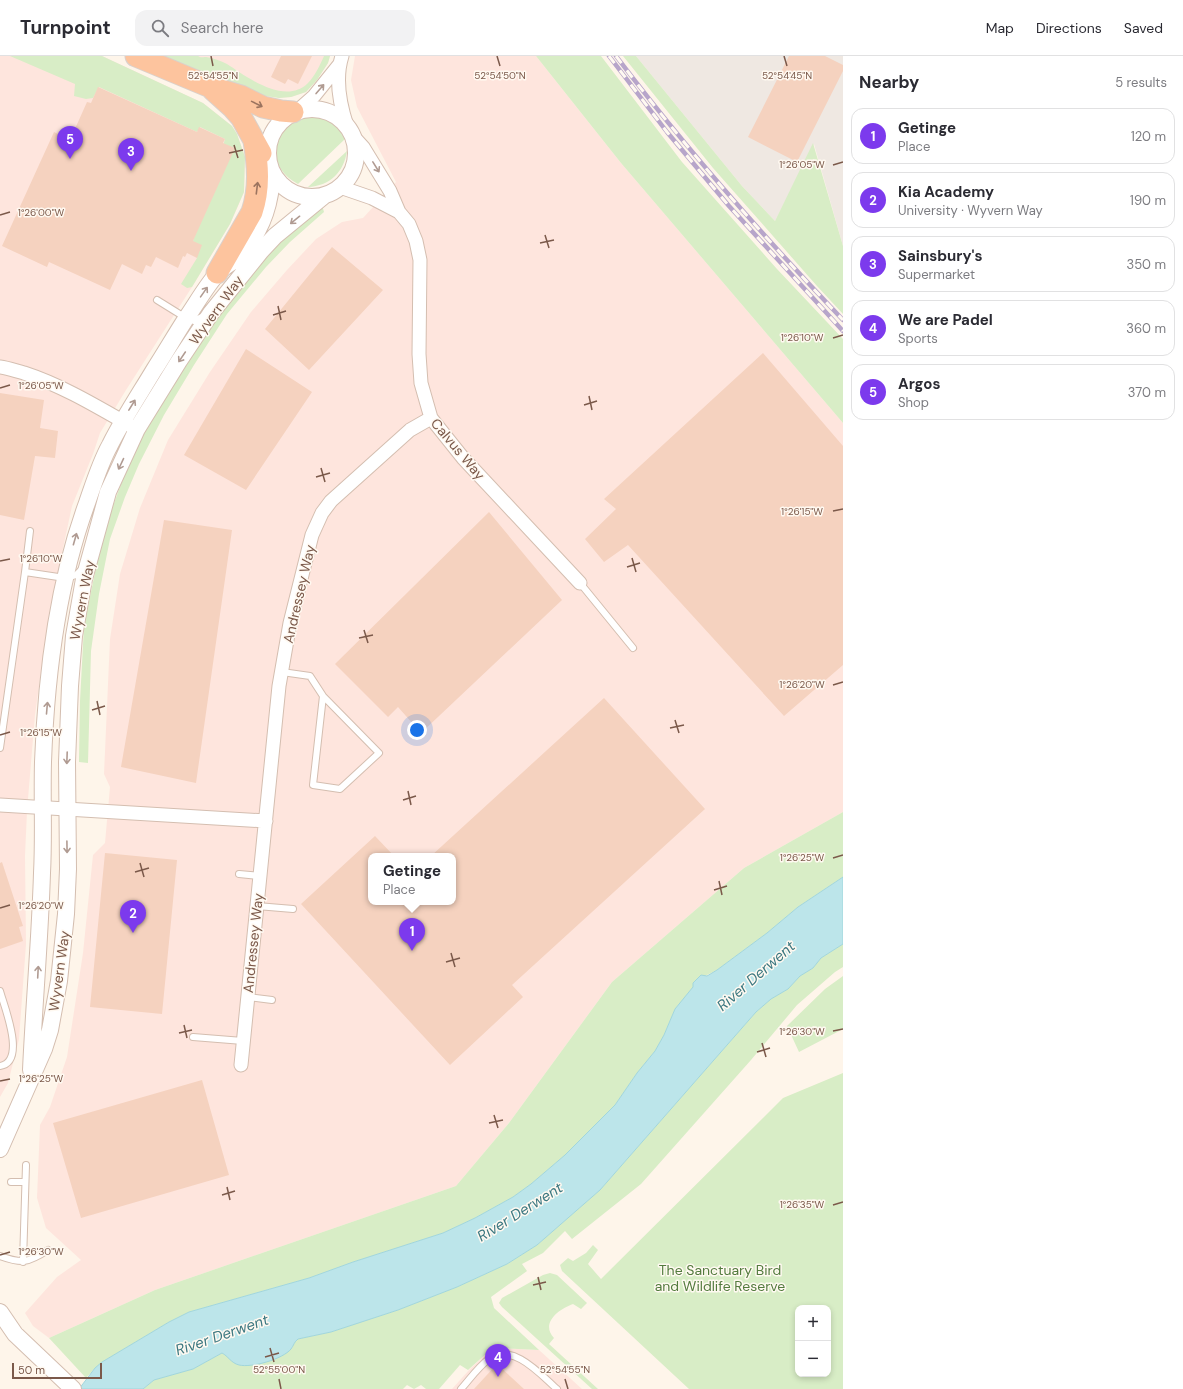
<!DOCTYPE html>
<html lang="en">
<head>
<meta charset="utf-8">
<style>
  :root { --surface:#fff; --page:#f2f2f3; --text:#2b2b33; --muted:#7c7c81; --line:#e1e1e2; --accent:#7c3aed }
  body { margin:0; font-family:"DM Sans",sans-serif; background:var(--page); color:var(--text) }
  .controls { position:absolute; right:12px; bottom:12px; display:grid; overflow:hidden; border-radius:8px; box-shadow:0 2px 6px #0003 }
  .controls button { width:36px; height:36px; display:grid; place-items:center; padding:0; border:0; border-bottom:1px solid var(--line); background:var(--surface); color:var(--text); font:20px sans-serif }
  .scale { position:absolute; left:12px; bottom:10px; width:90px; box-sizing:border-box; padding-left:4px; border:2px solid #7b594a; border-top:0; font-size:11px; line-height:14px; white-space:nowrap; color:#7b594a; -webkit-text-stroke:3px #fff9f1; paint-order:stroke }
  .you { position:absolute; left:417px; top:674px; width:14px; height:14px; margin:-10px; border:3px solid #fff; border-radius:50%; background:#1a73e8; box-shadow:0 0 0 6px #1a73e833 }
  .badge { display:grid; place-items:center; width:26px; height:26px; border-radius:50%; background:var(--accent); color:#fff; font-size:13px; font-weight:700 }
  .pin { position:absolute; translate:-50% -33px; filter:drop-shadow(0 1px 2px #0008) }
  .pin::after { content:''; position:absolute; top:21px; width:14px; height:12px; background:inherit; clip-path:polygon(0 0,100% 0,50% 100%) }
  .popup { position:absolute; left:368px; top:797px; width:88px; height:52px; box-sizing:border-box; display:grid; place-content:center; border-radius:8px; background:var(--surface); filter:drop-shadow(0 1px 3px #0005); font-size:13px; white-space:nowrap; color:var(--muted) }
  .popup b { font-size:15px; color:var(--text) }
  .popup::after { content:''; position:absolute; left:50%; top:100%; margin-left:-8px; border:8px solid transparent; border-top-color:var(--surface) }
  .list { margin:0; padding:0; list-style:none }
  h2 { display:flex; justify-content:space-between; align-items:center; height:52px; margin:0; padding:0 16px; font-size:17px }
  h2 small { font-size:13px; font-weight:400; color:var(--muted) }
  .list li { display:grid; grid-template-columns:26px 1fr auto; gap:12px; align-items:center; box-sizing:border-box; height:56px; margin:0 8px 8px; padding:0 8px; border:1px solid var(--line); border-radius:12px }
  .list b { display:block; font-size:15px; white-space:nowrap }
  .list p { margin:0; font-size:13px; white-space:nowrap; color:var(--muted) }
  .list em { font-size:13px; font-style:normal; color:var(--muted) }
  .icon { flex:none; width:22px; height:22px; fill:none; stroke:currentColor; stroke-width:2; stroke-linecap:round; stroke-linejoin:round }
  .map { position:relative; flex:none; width:843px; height:1333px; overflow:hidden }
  header { display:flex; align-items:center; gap:24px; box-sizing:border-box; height:56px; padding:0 20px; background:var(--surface); border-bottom:1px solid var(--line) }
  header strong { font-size:19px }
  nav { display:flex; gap:22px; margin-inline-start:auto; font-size:14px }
  .search { width:280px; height:36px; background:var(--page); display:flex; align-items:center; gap:10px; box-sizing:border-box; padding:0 14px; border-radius:12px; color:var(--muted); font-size:15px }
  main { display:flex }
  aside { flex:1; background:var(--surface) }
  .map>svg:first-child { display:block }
  .commercial { fill:#fee5dd; fill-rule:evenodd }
  .industrial { fill:#efe8e2 }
  .green { fill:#d8edc6; fill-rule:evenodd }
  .water { fill:#bce5ea; stroke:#a1d6dc }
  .building { fill:#f5d2bf }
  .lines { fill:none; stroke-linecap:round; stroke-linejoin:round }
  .service-casing { stroke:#d4beb0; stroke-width:8 }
  .minor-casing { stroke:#d4beb0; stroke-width:15 }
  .tertiary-casing { stroke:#d4beb0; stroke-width:18 }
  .trunk-casing { stroke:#dad1cc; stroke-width:23 }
  .service { stroke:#fff; stroke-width:6 }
  .minor { stroke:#fff; stroke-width:13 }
  .tertiary { stroke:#fff; stroke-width:16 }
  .trunk { stroke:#fdc49e; stroke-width:21 }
  .rail-casing { stroke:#b7a5ca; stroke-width:4.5 }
  .rail { stroke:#fff9f1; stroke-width:3; stroke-dasharray:9; stroke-linecap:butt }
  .oneway { stroke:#b09b92 }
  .oneway2 { stroke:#9c745f }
  .ticks { fill:none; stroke:#7b594a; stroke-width:1.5 }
  .labels { text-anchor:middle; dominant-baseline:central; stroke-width:3; stroke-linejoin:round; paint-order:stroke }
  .street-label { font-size:14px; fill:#7b594a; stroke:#fff9f1 }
  .park-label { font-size:14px; fill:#537b3e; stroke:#fff9f1 }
  .water-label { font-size:15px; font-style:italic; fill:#3c7881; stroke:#fff9f1 }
  .ticks-label { font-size:10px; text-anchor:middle; fill:#7b594a; stroke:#fff9f1; stroke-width:3; stroke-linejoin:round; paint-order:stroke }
</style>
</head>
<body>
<header>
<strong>Turnpoint</strong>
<div class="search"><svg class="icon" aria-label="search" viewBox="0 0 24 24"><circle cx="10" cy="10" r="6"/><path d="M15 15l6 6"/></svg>Search here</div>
<nav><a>Map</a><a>Directions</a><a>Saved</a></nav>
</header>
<main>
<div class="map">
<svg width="843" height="1333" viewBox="0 0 843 1333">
  <rect width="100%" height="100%" fill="#fef5ea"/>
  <path class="commercial" d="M0,0H102L203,47L232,70L237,78L245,101L244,136L230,168L192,231L126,334L100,377L93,398L72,450L49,558L35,659L27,755L25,800L26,888L19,983L8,1027L0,1041Z
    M161,0H330L328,7L317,24L306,36L291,41L279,42Z
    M355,0H536L621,107L843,367V756L744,812L612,926L509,1067L456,1130L155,1234L49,1282L33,1270L25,1257L57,1221L81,1204L46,1172L37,1142L40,1069L50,1051L67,1001L83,897L93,799L105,787L110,731L104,718L110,583L120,518L140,452L168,384L210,316L251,256L287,214L316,183L342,166L363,162L396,126L357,51L351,24ZM371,800H453V846H371Z
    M499,1292L539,1294L582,1333H452L470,1313L487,1297Z"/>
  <path class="industrial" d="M636,0H843V190L814,88L775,165L742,130Z"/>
  <path class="green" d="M10,0H102L203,47L232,70L237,78L245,101L244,136L230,168L192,231L187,232L181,228L197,202L193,185L225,83L200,71L197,76L99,31L93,42L86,43L74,40L75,28Z
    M161,0H198C201,2 202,1 206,1C213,2 221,5 227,8C247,21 285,50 308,27C315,20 320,9 324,0H330L328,7L317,24L306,36L291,41L279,42L259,39Z
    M536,0H601L682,106L777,213L843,283V367L621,107Z
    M623,0H636L742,130L775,165L813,87L843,190V258L817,230L713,112Z
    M307,59C325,60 337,67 345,83L298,128C264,111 269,67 307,59Z
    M347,95C344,116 330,130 308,131Z
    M322,149L324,156L290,186L266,211L227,258L194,309L164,359L139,408L125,441L110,483L99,538L91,595L88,707L79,706L80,645L84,570L101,487L111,455L126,415L145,375L172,328L199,285L264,200L306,161Z
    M843,756V821L798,851L767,877L717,914L705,920L694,930L675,953L664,979L655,995L637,1017L615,1049L565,1099L531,1128L513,1141L475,1162L443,1177L353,1206L309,1222L189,1256L169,1266L107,1303L95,1312L86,1322L49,1282L155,1234L456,1130L509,1067L612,926L744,812Z
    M843,888V911L835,916L797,949L751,1004L641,1128L572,1183L565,1175L543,1197L522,1208L527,1215L491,1241L494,1252L539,1294L499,1292L487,1297L468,1314L460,1309L439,1333H426L421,1329L414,1333L407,1329L403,1333H143L154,1324L193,1313L222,1297L230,1302L292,1292L294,1285L298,1283L331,1276L398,1254L457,1231L507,1208L537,1189L600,1134L756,956L771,943L788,933L800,920L813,912L821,902Z
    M843,920V973L799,996L787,970L825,933Z
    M843,1017V1333H689L562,1215L560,1209L568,1202L573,1205L586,1197L593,1189L598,1194L588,1208L601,1223L783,1042ZM798,1252H828V1318H798Z
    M550,1217L557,1219L587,1247L581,1253L573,1248C559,1253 540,1267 554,1282L549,1288L598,1333H592L502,1251L499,1247L502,1242L543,1219Z"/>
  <path class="water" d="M843,821V888L821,902L813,912L800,920L788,933L771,943L756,956L600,1134L537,1189L507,1208L457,1231L398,1254L331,1276L298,1283C294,1286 294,1289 291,1293C283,1303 252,1312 239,1309C231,1307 228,1300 222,1297L193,1313L154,1324L143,1333H79L95,1312L102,1306L169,1266L189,1256L309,1222L353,1206L443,1177L475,1162L513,1141L531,1128L565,1099L615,1049L637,1017L655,995L664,979L675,953L693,931V927L701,919L707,920L717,914L767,877L798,851Z"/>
  <path class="building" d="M281,0H312L298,28L288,23L285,28L271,21Z
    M789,0H825L843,9V15L797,106L748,81Z
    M98,31L197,76L199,71L225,83L223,87L235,92L193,185L202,189L197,202L187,197L185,201L183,200L178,212L156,201L151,211L146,209L142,218L122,208L110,234L49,206L47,211L2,190L54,76L70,84L87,46L91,47Z
    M332,191L383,234L309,314L265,273Z
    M246,293L312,336L246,434L184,399Z
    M763,297L843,390V609L784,660L628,489L604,506L585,483L616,453L604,443Z
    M0,337L44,344L40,372L58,375L55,402L35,400L24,464L0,459Z
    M489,456L562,544L421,677L398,651L388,661L335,608Z
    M164,464L232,474L196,727L121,711Z
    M604,642L705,753L512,929L523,941L450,1009L301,848L375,780L394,800H371V846H453V800H431Z
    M105,797L177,804L162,958L90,951Z
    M2,806L23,870L19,871L23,885L0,893V807Z
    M202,1024L229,1119L81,1162L53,1067Z
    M497,1308L524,1333H474Z"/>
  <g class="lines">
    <g class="service-casing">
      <path id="service" d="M157,244L186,262L194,265L202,261
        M25,516L30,475
        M580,527L633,592
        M282,616L310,620L323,640L313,729L340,733L379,697L323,640
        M0,692L25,516L65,522L76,519L82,513
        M239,818L260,820
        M257,850L293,853
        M0,935C4,950 27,1006 0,1010
        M248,941L272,944
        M193,981L243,985
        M11,1126H25
        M0,1200C22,1208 28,1207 48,1194
        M23,1206L26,1109
        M461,1333C470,1323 478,1311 489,1303C513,1286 541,1319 557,1333"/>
    </g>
    <g class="minor-casing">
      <path id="minor" d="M342,0C335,22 340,49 347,70
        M297,55L314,40L339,9
        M353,80L363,91L390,135L399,156L409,168L416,185L420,204L419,298L421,327L431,362L463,402L580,527
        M340,131L372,142L399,156
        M0,311C8,312 16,315 24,317C61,329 96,350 131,370
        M0,749L266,765
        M241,1009L279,630L290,567L312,479L322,457L331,445L410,374L431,362"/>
    </g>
    <g class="tertiary-casing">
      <path id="tertiary" d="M268 97a44 44 0 1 1 88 0a44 44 0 1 1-88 0Z
        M31,1014C34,948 40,883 42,817C44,780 42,743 43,706C46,622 58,526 87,447C94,427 100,407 110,389C123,363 139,339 154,314C165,297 176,278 187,261C196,248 207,229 217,218C222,212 230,208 236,203C261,179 271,150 272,117
        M0,1093L44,993L50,974L59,925L66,858L68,813L67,706L70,630L74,580L84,523L108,436L137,373L179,305L211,257L261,195L275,180L325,139
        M0,1256L15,1278L73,1333"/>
    </g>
    <g class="trunk-casing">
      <path id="trunk" d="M136,0L208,30L241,40L263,51L281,55L293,56
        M213,34L233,52L241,61L261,97
        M217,217L252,156C260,132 258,109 254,85"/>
    </g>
    <use href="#service" class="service"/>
    <use href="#minor" class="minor"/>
    <use href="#tertiary" class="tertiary"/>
    <use href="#trunk" class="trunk"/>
    <g class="rail-casing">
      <path id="rail" d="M609,0L667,76L729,150L843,275
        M616,0C686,93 763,180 843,264"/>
    </g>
    <use href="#rail" class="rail"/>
  </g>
  <defs><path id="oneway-shaft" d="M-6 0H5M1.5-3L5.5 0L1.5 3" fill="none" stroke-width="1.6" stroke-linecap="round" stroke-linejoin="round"/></defs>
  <g class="oneway">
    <use href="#oneway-shaft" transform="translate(320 33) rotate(-49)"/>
    <use href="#oneway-shaft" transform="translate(376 111) rotate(58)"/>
    <use href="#oneway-shaft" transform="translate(295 164) rotate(141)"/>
    <use href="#oneway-shaft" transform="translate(204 236) rotate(-55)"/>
    <use href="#oneway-shaft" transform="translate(182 301) rotate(124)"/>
    <use href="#oneway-shaft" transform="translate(132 349) rotate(-58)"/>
    <use href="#oneway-shaft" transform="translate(121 408) rotate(115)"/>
    <use href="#oneway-shaft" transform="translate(75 483) rotate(-74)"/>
    <use href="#oneway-shaft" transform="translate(47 652) rotate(-85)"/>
    <use href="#oneway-shaft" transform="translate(67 702) rotate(92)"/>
    <use href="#oneway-shaft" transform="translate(67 791) rotate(89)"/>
    <use href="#oneway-shaft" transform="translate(38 916) rotate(-87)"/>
  </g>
  <g class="oneway2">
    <use href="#oneway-shaft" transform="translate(257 48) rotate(26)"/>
    <use href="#oneway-shaft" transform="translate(257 132) rotate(-83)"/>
  </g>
  <path class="ticks" d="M211,0L213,10M497,0L500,10M784,0L787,10M234,89L238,102M229,97L243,94M833,109L843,106M0,159L10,156M545,179L549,192M540,187L554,184M278,250L281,264M273,259L286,255M833,282L843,279M0,332L10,329M589,340L592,354M584,349L597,345M321,412L325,426M316,421L330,417M833,455L843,453M632,502L636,516M0,505L10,503M627,511L640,507M364,574L368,587M359,582L373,579M833,629L843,626M97,645L100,659M92,654L105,650M675,664L679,677M670,672L684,669M0,679L10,676M408,735L411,749M403,744L416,740M833,802L843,799M140,807L144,821M135,816L149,812M719,825L722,839M714,834L727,830M0,852L10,849M451,897L455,911M446,906L460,902M184,969L187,982M833,975L843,973M179,977L192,974M762,987L766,1001M757,996L770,992M0,1025L10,1023M494,1059L498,1072M489,1067L503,1064M227,1131L230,1144M222,1139L235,1135M833,1149L843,1146M0,1199L10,1196M538,1221L541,1234M533,1229L546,1226M270,1292L274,1306M265,1301L279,1297M279,1323L281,1333M565,1323L568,1333"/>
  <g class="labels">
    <g class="street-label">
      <text transform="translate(216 254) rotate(-54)">Wyvern Way</text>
      <text transform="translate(458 393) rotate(50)">Calvus Way</text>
      <text transform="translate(299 538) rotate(-77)">Andressey Way</text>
      <text transform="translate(82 544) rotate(-79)">Wyvern Way</text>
      <text transform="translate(253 887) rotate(-84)">Andressey Way</text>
      <text transform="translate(59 915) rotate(-82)">Wyvern Way</text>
    </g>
    <g class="park-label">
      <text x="720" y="1214">The Sanctuary Bird<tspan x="720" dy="16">and Wildlife Reserve</tspan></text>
    </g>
    <g class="water-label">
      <text transform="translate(756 920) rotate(-41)">River Derwent</text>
      <text transform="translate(520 1156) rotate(-32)">River Derwent</text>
      <text transform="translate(222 1279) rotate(-19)">River Derwent</text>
    </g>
  </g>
  <g class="ticks-label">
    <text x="213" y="23">52°54'55"N</text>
    <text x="500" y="23">52°54'50"N</text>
    <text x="787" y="23">52°54'45"N</text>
    <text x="802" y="112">1°26'05"W</text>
    <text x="41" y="160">1°26'00"W</text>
    <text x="802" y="285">1°26'10"W</text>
    <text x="41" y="333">1°26'05"W</text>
    <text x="802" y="459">1°26'15"W</text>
    <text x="41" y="506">1°26'10"W</text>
    <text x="802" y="632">1°26'20"W</text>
    <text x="41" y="680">1°26'15"W</text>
    <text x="802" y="805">1°26'25"W</text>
    <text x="41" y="853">1°26'20"W</text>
    <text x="802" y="979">1°26'30"W</text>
    <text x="41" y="1026">1°26'25"W</text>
    <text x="802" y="1152">1°26'35"W</text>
    <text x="41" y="1199">1°26'30"W</text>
    <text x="279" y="1317">52°55'00"N</text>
    <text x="565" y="1317">52°54'55"N</text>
  </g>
</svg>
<div class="controls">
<button>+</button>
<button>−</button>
</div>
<div class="scale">50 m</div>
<div class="you"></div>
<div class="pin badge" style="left:412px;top:895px">1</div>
<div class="popup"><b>Getinge</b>Place</div>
<div class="pin badge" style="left:133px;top:877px">2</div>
<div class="pin badge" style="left:131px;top:115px">3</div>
<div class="pin badge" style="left:498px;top:1321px">4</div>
<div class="pin badge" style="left:70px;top:103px">5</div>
</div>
<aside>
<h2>Nearby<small>5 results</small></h2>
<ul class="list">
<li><span class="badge">1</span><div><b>Getinge</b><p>Place</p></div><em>120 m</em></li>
<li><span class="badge">2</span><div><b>Kia Academy</b><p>University · Wyvern Way</p></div><em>190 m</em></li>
<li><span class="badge">3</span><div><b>Sainsbury's</b><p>Supermarket</p></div><em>350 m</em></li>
<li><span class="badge">4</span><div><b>We are Padel</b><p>Sports</p></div><em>360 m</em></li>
<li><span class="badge">5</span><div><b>Argos</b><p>Shop</p></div><em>370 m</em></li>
</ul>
</aside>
</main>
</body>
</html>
